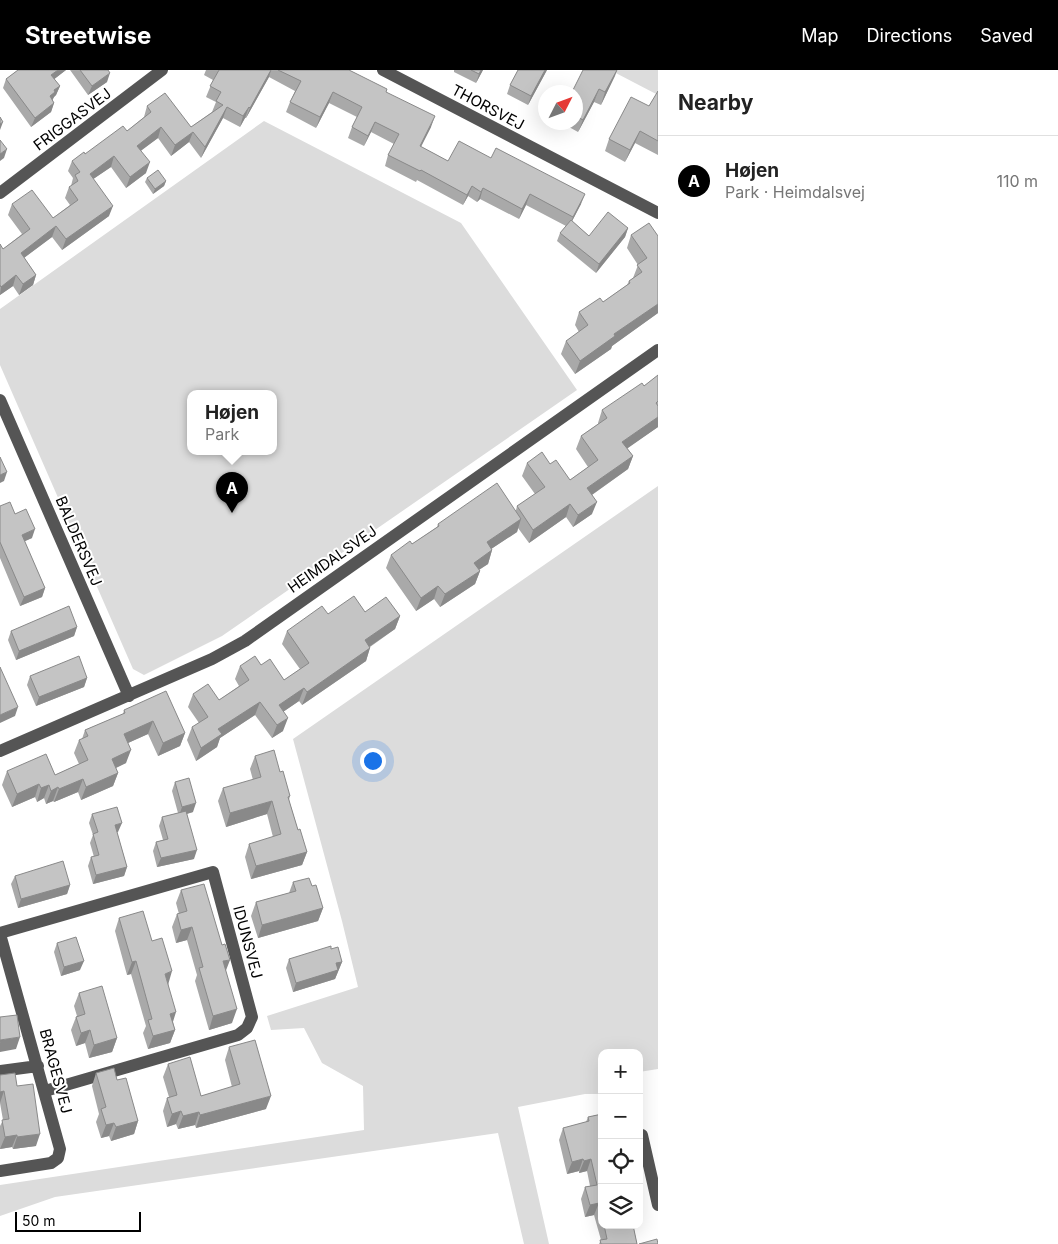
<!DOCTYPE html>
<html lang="en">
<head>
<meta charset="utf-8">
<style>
  :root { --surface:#fff; --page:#f6f6f6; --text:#222; --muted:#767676; --line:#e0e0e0; --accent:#000 }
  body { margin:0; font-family:Inter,sans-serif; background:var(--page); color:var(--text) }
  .controls { position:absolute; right:15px; bottom:15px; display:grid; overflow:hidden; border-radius:10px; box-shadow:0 5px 20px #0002 }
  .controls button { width:45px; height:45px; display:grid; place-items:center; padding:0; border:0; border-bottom:1px solid var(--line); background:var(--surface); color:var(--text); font:25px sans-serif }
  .compass { position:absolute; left:538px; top:15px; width:45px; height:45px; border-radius:50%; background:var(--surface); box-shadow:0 5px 20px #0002; rotate:48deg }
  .scale { position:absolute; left:15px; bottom:12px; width:126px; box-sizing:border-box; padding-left:5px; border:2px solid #000; border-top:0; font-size:14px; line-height:18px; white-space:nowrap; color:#000; -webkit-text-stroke:4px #fff; paint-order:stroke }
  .you { position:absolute; left:372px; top:690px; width:18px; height:18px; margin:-12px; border:4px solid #fff; border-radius:50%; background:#1a73e8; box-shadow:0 0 0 8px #1a73e833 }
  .badge { display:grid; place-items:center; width:32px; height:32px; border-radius:50%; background:var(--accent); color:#fff; font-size:16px; font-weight:700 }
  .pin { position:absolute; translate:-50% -41px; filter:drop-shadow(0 1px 2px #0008) }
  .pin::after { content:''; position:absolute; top:26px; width:18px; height:15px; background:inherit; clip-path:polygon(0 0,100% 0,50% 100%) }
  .popup { position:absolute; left:187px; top:320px; width:90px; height:65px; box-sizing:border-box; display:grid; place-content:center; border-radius:10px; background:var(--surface); filter:drop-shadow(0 1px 4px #0005); font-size:16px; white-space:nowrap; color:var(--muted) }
  .popup b { font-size:19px; color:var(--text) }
  .popup::after { content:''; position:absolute; left:50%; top:100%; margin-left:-10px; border:10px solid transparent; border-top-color:var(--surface) }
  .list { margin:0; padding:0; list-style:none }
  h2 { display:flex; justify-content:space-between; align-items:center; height:65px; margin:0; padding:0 20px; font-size:21px }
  h2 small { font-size:16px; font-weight:400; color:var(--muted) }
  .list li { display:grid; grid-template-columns:32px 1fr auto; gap:15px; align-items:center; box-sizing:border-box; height:90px; padding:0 20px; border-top:1px solid var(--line) }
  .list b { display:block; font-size:19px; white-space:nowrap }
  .list p { margin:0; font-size:16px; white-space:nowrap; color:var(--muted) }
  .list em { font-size:16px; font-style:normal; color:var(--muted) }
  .icon { flex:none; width:28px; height:28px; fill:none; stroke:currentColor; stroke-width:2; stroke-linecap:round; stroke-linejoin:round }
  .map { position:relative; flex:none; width:658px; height:1174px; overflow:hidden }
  header { display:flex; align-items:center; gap:30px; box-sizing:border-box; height:70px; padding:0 25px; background:var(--accent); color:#fff }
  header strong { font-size:24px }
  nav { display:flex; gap:28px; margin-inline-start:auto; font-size:18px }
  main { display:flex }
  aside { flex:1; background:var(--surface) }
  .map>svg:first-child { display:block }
  .green { fill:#dcdcdc; fill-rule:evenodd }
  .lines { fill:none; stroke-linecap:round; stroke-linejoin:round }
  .minor { stroke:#555; stroke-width:12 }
  .wall { fill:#a9a9a9 }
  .shaded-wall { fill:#898989 }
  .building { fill:#c4c4c4; stroke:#898989 }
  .labels { text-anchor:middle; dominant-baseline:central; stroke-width:4; stroke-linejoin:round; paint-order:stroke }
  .street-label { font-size:15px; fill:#000; stroke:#fff }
</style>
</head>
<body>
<header>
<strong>Streetwise</strong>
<nav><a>Map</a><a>Directions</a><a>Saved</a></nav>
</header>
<main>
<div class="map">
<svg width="658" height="1174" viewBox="0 0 658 1174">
  <rect width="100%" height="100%" fill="#fff"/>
  <path class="green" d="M610,0H658V25Z
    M264,51L461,153L577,320L222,566L144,605L133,599L0,295V239ZM191,324H273V382H191Z
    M658,416V999L639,1002V983H602V1024H585L518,1037L549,1174H524L498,1063L55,1127L0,1146V1115L364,1060L363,1016L322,993L304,958L271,960L267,946L358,917L342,851L293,669Z"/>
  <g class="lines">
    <path class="minor" d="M383,0L658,143
      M0,123L162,0
      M0,330L129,626
      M0,681L212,589L245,571L658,280
      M0,863L213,802L252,947L247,958L238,965L45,1021
      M0,864L60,1079L58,1088L51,1093L0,1101
      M0,1001L38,996
      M642,1065L658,1135"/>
  </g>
  <path class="wall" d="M18,0H66L54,9L60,16L56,25L54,27L52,30L54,33L51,42L31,57L3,18L6,9Z
    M70,0H108L107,12L88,25Z
    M206,0H349L386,22L431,57L421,77L448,91L491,88L581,134L572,151L589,166L628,158L625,167L596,203L557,171L560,163L566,156L526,135L519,149L480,129L477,132L468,126L463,135L417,110L416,112L385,96L388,85L394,74L371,62L364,76L348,68L352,57L357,47L329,33L316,58L286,42L290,32L295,21L269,7L246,48H245L240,57L223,48L201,88L189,72L171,86L158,68L141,80L146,103L126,118L111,97L93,109L109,146L62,180L52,167L24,188L36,205L33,215L19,225L13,216L0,225V174L3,179L22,164L8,145L12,134L53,148L70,135L65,128L69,117L71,116L73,108L68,101L72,91L127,61L144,47L147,36L191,57L212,42L216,32L206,27L213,10L204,5Z
    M454,0H483L476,13L454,2Z
    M518,0H547L528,35L507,24L510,15Z
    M583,0H617L601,35L594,32L578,62L560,52H576V22Z
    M658,21V85L635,73L625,92L605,81L609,69L649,36Z
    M147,108L166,111L164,116L153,124L145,112Z
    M631,165L658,166V243L612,276L611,279L575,304L561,284L566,271L579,262L575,255L579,242L603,232L627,215L629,211L633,208L638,195L627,178Z
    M658,305V357L627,378L633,386L628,399L592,425V444L573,457L566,447L529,473L518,458L517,462L491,479L492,480L488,494L479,500L480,501L475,514L440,537L434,529L416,541L386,498L391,485L412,474L437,457L438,454L516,440L517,436L535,424L522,406L527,393L550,394L570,410L588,397L576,379L581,366L598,354V353L602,340L644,316Z
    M0,436L15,444L32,468L24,471L45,518L42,527L20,536L0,488Z
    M365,542L400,546L395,559L370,577L366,591L302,635L299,631L283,642V661L272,668L255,645L220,668L217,677L196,691L187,670L192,657L199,653L188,637L193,624L219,630L239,616L235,609L240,596L261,595L284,610L300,599L282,574L287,561L328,544Z
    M77,557L74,566L16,590L8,570L11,561Z
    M30,606L87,608L84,617L36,636L27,615Z
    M124,640L185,663L180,676L158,686L148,664L128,673L126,693L116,698L118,703L113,716L81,730L78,722L54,732L53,731L46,734L44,728L37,732L35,727L12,737L2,715L7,701L55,705L79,694L74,683L79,670L82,669L85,660L123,644Z
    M255,686L280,702L290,726L289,730L298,760L307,782L302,795L251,809L245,787L249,774L273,767L267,744L226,757L218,731L223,718L253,710L250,699Z
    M175,712L193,742L187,744L194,789L157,797L153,781L156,772L163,770L159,756L162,747L178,743L172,721Z
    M92,744L118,762H117L127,797L124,806L93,814L88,796L91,787H94L90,773L93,765L89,753Z
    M15,806L70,815L67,824L18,838L11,814Z
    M293,812L312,816L323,838L318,851L258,868L251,846L256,832L289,823Z
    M181,820L226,901L232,953L209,960L195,911L197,905L187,870L176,873L172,857L177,844H179L176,833Z
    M119,848L152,871L168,913L173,952L175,960L170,973L148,979L143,963L146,956L131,904L127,905L115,861Z
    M57,873L80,900L61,906L54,882Z
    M331,879L342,892L335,909L293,922L286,898L289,889Z
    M79,923L117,968L112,982L89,988L85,973L76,976L71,960L76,947L77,946L74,936Z
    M229,977L266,1039L196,1058L195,1055L178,1059L176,1054L167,1057L163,1041L167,1028L169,1027L163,1007L168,994L201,1026L232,1017L225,990Z
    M96,1003L117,1010L138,1051L134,1064L111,1071L109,1066L101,1068L96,1052L99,1044L92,1016Z
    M0,1005L17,1016L36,1076L13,1079L12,1077L0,1079V1056L3,1050L0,1033Z
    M602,1044V1155H633L637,1174H599L601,1170L594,1145L585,1147L581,1129L585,1117L590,1116L587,1101L579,1103V1101L567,1104L559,1070L563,1058L586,1052L588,1047Z"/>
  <path class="shaded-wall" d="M58,0H66L48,14L51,5Z
    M271,0L269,7L246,48L250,38Z
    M481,0H483L476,13L479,4Z
    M545,0H547L528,35L531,26Z
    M617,0L615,6L601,35L605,22Z
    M110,3L107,12L88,25L92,16Z
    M60,16L56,25L54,27L52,31L50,26L54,20Z
    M599,19L594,32L578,62L583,50Z
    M333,22L329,33L316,58L320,47Z
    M54,33L51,42L31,57L35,48Z
    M227,37L223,48L201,88L205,77Z
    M249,37L245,48L240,57L243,46Z
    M435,46L431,57L416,86L420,76Z
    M3,52L0,60V61V54Z
    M375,52L371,62L364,76L368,66Z
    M161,57L158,68L134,86L137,76Z
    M640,61L635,73L625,92L630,80Z
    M193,62L189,72L171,86L175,75Z
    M7,79L4,88L0,91V84Z
    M114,86L111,97L86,114L90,104Z
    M150,92L146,103L126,118L130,107Z
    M166,111L164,116L153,124L155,119Z
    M472,116L468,126L463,135L467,125Z
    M483,118L480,129L477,132L481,122Z
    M530,124L526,135L519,149L522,139Z
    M585,124L581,134L569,157L573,147Z
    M113,136L109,146L62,180L66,169Z
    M56,156L52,167L17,193L21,183Z
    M628,158L625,167L596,203L599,194Z
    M16,205L13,216L0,225L1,217Z
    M36,205L33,215L19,225L23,214Z
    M658,234V243L612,276L611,279L575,304L580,291L614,264Z
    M658,347V357L618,385L622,372Z
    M633,386L628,399L583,431L587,418Z
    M7,402L4,411L0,413V405Z
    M597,432L592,444L573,457L578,445Z
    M570,434L566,447L529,473L533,460Z
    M521,449L517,462L482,485L487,472Z
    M35,459L32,468L19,474L22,465Z
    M492,480L488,494L469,506L474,493Z
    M480,501L475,514L440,537L445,524Z
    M438,516L434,529L416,541L421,528Z
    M45,518L42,527L20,536L24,527Z
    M400,546L395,559L360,583L365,570Z
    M77,557L74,566L16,590L19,581Z
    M370,578L366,591L302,635L307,622Z
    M87,608L84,617L36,636L39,627Z
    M304,618L299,631L274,648L279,635Z
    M260,632L255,645L220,668L217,677L196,691L201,678L218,659Z
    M18,637L15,646L0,653V645Z
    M288,648L283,661L272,668L277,655Z
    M153,651L148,664L119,677L124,664Z
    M185,663L180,676L158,686L163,673Z
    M131,680L126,693L107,702L112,689Z
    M118,703L113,716L81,730L86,717Z
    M83,709L78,722L54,732L59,719Z
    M39,714L35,727L12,737L17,724Z
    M49,715L44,728L37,732L41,718Z
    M58,717L53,731L46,734L51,721Z
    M272,731L267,744L226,757L230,743Z
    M196,733L193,742L179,746L182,737Z
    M122,753L118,762L112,764L115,755Z
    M197,780L194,789L157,797L161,788Z
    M307,782L302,795L251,809L256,796Z
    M127,797L124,806L93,814L96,805Z
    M70,815L67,824L18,838L21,829Z
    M323,838L318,851L258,868L262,855Z
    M192,857L187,870L176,873L181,860Z
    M230,890L225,903L223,891Z
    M84,891L80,900L61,906L64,897Z
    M136,891L131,904L127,905L132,892Z
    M342,892L335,909L293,922L296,913L336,893Z
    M172,901L168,915L165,904Z
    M237,939L232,953L209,960L213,946Z
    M176,942L172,955L170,944Z
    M90,960L85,973L76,976L81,963Z
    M175,960L170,973L148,979L153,966Z
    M20,967L16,979L0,982V970Z
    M117,968L112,982L89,988L94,975Z
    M4,1021L0,1033V1022Z
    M271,1026L266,1039L196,1058L200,1045Z
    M181,1041L176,1054L167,1057L172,1044Z
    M199,1042L195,1055L178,1059L183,1046Z
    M138,1051L134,1064L111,1071L116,1057Z
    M114,1053L109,1066L101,1068L106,1055Z
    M40,1064L36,1076L13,1079L17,1067Z
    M17,1065L12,1077L0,1079L5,1067Z
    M583,1089L579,1101L567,1104L572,1092Z
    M591,1089L587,1101L579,1103L584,1091Z
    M599,1133L594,1145L585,1147L590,1135Z"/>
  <path class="building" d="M18,0H58L51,5L60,16L54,20L55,22L50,26L54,33L35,48L6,9Z
    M80,0H108L110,3L92,16Z
    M219,0H271L250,38L249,37L243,46L227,37L205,77L193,62L175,75L161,57L137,76L150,92L130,107L114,86L90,104L113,136L66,169L56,156L21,183L36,205L23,214L16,205L1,217L0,215V174L3,179L30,159L12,134L32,120L53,148L78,130L69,117L78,111L75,105L80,102L72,91L84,82L85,84L123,56L127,61L151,42L147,36L165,23L191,57L223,35L216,31L221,22L210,16Z
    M278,0H349L387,19L386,22L435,46L420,76L448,91L459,71L491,88L496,78L585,124L573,147L530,124L522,139L483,118L481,122L472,116L467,125L421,100L420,101L388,85L399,64L375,52L368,66L352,57L362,37L333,22L320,47L290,32L301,11Z
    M471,0H481L479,4Z
    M518,0H545L531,26L510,15Z
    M583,0H617L605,22L599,19L583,50L576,46V22H572Z
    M564,20L571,22H558Z
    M658,21V71L640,61L630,80L609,69L631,27L649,36Z
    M0,47L3,52L0,54Z
    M0,70L7,79L0,84Z
    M158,100L166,111L155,119L147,108Z
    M608,142L628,158L599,194L560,163L571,150L589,166Z
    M649,153L658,166V234L614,264L615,266L580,291L566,271L588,255L579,242L600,228L603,232L630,213L629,211L642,202L637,195L647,188L631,165Z
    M658,305V331L656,333L658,336V347L622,372L633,386L587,418L597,432L578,445L570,434L533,460L517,436L545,417L527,393L542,382L550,394L556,390L570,410L598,390L581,366L607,348L602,340L642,313L644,316Z
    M0,387L7,402L0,405Z
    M497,413L521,449L487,472L492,480L474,493L480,501L445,524L438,516L421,528L391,485L410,471L412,474L439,456L438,454Z
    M10,432L15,444L26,439L35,459L22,465L45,518L24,527L0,472V436Z
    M354,526L365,542L386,527L400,546L365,570L370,578L307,622L304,618L279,635L288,648L277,655L260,632L218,659L222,664L201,678L192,657L208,647L193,624L208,614L219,630L249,610L240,596L255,586L261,595L270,589L284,610L309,593L287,561L322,536L328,544Z
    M69,536L77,557L19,581L11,561Z
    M79,586L87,608L39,627L30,606Z
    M0,597L18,637L0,645Z
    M166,621L185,663L163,673L153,651L124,664L131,680L112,689L118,703L86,717L83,709L59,719L58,717L51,721L49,715L41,718L39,714L17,724L7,701L46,684L55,705L88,690L79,670L88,666L85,660L125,643L124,640Z
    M274,680L280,702L283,701L290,726L288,727L298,760L300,759L307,782L256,796L249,774L281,764L272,731L230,743L223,718L261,707L255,686Z
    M189,708L196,733L182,737L175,712Z
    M117,737L122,753L115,755L127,797L96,805L91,787L99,785L93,764L98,762L92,744Z
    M186,741L197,780L161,788L156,772L168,769L162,747Z
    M63,791L70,815L21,829L15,806Z
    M309,808L312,816L316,815L323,838L262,855L256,832L296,821L293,812Z
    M204,814L222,875L225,874L230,890L223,891L237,939L213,946L199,898L203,897L192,857L181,860L177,844L187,841L181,820Z
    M143,841L152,871L162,868L172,901L165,904L176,942L170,944L175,960L153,966L148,950L152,949L136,891L132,892L119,848Z
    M76,867L84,891L64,897L57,873Z
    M331,876V879L338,877L342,892L336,893L338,900L296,913L289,889Z
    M102,916L117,968L94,975L90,960L81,963L76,947L85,944L79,923Z
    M17,945L20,967L0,970L1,973H0V947Z
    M255,970L271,1026L200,1045L199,1042L183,1046L181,1041L172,1044L167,1028L177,1025L168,994L190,987L201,1026L240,1014L229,977Z
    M114,998L117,1010L126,1008L138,1051L116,1057L114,1053L106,1055L101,1039L106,1037L96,1003Z
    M15,1003L17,1016L33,1014L40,1064L17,1067V1065L5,1067L2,1050L9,1049L4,1021L0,1022V1005Z
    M602,1044V1145L599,1133L590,1135L585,1117L597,1115L591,1089L584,1091L583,1089L572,1092L563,1058L589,1051L588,1047Z
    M604,1155H633L637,1174H601L600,1170L607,1169Z
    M657,1169L658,1174H639Z"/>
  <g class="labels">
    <g class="street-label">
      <text transform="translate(488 37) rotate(28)">THORSVEJ</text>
      <text transform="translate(72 49) rotate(-37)">FRIGGASVEJ</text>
      <text transform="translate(79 471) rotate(67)">BALDERSVEJ</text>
      <text transform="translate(332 489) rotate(-35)">HEIMDALSVEJ</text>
      <text transform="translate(248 872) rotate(75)">IDUNSVEJ</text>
      <text transform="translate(56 1001) rotate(75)">BRAGESVEJ</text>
    </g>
  </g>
</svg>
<div class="controls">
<button>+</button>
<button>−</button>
<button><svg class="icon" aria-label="locate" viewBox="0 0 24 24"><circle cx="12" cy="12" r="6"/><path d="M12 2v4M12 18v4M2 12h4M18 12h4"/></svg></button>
<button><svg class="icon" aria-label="layers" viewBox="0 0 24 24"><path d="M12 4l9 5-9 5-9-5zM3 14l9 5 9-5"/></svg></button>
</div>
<svg class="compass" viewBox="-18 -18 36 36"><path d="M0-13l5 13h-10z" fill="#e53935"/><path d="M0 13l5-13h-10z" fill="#767676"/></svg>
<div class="scale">50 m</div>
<div class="you"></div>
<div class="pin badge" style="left:232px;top:443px">A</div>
<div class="popup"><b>Højen</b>Park</div>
</div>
<aside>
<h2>Nearby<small></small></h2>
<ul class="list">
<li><span class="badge">A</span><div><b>Højen</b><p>Park · Heimdalsvej</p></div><em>110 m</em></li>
</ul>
</aside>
</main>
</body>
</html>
